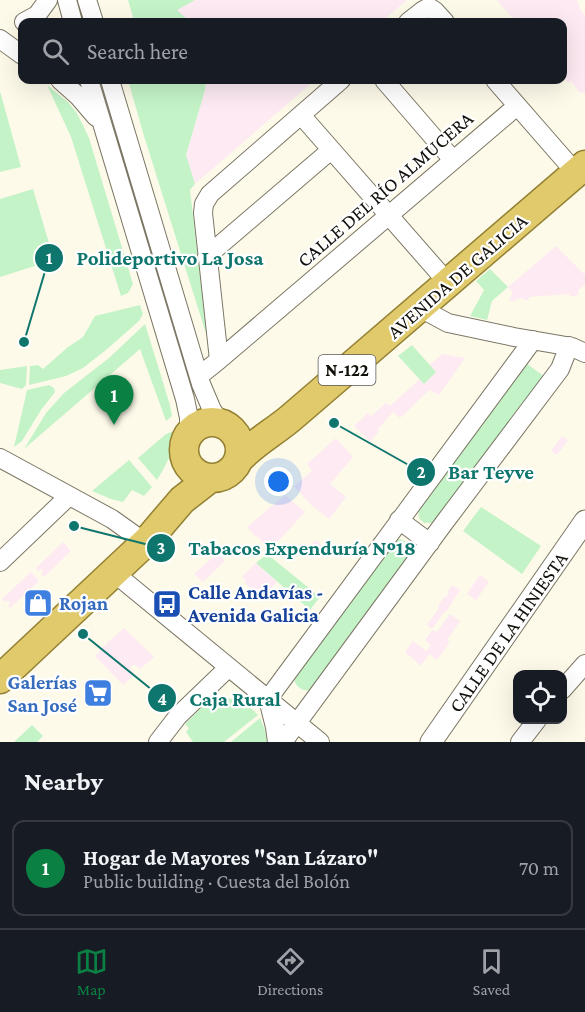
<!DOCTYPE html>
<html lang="en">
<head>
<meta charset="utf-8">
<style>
  :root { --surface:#171b24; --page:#242831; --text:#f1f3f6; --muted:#9ea1a6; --line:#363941; --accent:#0b8043 }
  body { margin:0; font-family:"Crimson Pro",serif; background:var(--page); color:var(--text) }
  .controls { position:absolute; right:18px; bottom:18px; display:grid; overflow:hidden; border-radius:12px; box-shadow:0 6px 24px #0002 }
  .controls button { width:54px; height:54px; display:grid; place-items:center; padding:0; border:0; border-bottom:2px solid var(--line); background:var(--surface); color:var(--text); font:30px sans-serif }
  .you { position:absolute; left:279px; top:482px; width:21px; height:21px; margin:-15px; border:4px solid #fff; border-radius:50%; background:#1a73e8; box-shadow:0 0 0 9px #1a73e833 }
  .badge { display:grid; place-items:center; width:39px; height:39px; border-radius:50%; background:var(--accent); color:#fff; font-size:20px; font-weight:700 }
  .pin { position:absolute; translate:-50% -50px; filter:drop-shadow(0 2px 3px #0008) }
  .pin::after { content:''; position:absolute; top:32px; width:21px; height:18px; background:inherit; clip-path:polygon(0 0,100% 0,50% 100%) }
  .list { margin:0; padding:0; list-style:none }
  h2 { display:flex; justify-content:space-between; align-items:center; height:78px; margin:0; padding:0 24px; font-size:26px }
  h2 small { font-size:20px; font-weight:400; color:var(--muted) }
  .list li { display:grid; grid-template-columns:39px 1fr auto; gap:18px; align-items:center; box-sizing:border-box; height:96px; margin:0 12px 12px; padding:0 12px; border:2px solid var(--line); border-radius:12px }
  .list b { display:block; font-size:22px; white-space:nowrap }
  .list p { margin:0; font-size:20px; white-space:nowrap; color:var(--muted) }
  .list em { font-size:20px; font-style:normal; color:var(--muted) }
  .icon { flex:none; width:33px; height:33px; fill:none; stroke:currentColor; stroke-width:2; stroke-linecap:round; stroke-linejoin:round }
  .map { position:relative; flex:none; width:585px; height:742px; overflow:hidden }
  .search { position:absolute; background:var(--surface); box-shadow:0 6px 24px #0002; left:18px; right:18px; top:18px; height:66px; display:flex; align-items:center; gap:15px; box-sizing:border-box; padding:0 21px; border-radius:12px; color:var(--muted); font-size:22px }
  .sheet { height:186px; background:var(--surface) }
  nav { display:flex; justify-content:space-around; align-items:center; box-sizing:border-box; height:84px; border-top:2px solid var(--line); background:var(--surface); font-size:16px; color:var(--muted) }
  nav a { display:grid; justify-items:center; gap:3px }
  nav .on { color:var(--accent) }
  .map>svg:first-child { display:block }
  .industrial { fill:#fdeaf2 }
  .education { fill:#fdeaf3 }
  .green { fill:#c4f3c8 }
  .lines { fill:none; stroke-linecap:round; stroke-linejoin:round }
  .minor-casing { stroke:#7b7664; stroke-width:20 }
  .tertiary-casing { stroke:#7b7664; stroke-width:23 }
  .trunk-casing { stroke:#938032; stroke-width:31 }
  .minor { stroke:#fff; stroke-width:18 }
  .tertiary { stroke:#fff; stroke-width:21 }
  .trunk { stroke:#e0ca6c; stroke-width:28 }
  .labels { text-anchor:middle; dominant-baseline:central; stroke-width:4.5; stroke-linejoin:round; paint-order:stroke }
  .shield { fill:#fff; stroke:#595854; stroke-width:1.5 }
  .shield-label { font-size:18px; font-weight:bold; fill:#12100a }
  .street-label { font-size:20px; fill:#12100a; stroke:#fff }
  .transit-label { font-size:20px; font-weight:bold; fill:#164399; stroke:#fff; text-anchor:start }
  .shop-label { font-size:20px; font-weight:bold; fill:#366cbe; stroke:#fff; text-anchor:start }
  .leader { fill:none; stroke:#0f766e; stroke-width:2 }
  .callout-dot { fill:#0f766e; stroke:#fff; stroke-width:2 }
  .mark-label { font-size:18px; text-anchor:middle; font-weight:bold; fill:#fff }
  .callout-label { font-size:21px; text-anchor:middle; font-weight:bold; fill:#0f766e; stroke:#fff; stroke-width:4.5; stroke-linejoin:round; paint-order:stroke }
</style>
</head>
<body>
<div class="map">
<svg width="585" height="742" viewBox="0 0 585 742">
  <rect width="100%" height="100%" fill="#fefaea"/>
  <path class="industrial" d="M497,0H577L580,9L585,15V93L579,92L571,81L568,83L563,76L562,22H520L516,17L513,19Z
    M556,246L585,275V284L578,291L579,293L576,296H570L569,294L529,297V300H523V298L515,299V301H512L509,300L513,293L508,287Z
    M442,354L465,358L439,395L429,390L400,418L393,412L377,430L379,431L370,442L354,426L368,413L371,416L386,403L390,406L420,379L424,384L436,372L430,365Z
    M562,436L568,440L557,455L551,451Z
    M336,438L353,457L330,484L346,497L329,519L311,505L294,486L312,471L307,464Z
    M285,495L305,512L270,550L257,536L256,537L247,527Z
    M315,540L323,546L314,559L305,552Z
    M63,542L71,551L44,577L41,574L43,571L41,569L38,571L36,568Z
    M218,553L225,561L203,582L194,574Z
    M256,563L277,582L264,595L259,591L256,592L245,583V579L242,577Z
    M31,572L39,581L10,608L8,605L10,603L8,600L5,602L2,599Z
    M480,575L489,582L476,600L467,594Z
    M452,585L460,590L446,612L445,611L432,629L427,625L439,608L438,606L444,597H446L449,592L448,591Z
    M450,614L460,621L447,640L450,642L437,660L429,654L421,666L405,652L413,641L426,651L431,645L425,640L432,630L437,632Z
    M124,628L154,657L140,669L134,664L130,668L135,674L123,685L95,656L109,641H110Z"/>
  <path class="education" d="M195,0H407L381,22H190L176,10Z
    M206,80H315L195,184L186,155L205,90Z"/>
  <path class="green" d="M128,0H195L177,10L190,22H129L133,17Z
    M128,80H206L205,90L186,155L195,184L190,190L207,337L144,136Z
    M47,85L68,102L76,112L83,125L89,138L133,284L128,293L121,296L71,137Z
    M0,91L21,167L0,172Z
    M33,189L54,260L0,277V199Z
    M490,269L508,287L492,301L487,320L470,316L484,290L476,281Z
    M140,305L143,314L139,321L106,350L83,368L66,376L29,385L30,366L38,365L43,369L68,347L83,337L95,316Z
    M145,324L170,405L172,416L166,421L140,349L24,449L46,413L64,393L109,358Z
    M412,345L436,372L424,384L398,356Z
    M526,363L545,377L433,523H424L419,518L418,509Z
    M27,366L26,385L22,389L0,383V370Z
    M49,385L54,388L55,392L41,410L22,441L14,447L27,390Z
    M174,431C176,448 166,465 157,480L138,458L166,434Z
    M129,460L152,487L144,496L132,490L123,502L111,499L92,491Z
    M481,507L541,546L522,574L463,531Z
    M400,539C408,541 412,547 410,556L311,690C302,692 296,687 294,679L393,541Z
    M267,554L320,597L310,610L256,563Z
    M222,698C237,698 248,704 258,715L224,742H193L186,732L189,728L185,724L206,703Z
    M260,718L265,730L267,742H231Z
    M32,725L43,736L37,742H14Z"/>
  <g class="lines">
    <g class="minor-casing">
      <path id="minor" d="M67,0L73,22
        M87,0L94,22
        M24,22L37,15L48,0
        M408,22L422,11L429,7L435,11L445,22
        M0,39L22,55
        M60,80L78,96L96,117
        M89,80L185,399L189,418V433
        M110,80L201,384L212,410L221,423
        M384,80L453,160
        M495,80L576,173
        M301,115L448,283
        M207,256L331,150
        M420,308L448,323L514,337L572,347L585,353
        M219,360L203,213L204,204L210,194L341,80
        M199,376L219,360L517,106
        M0,458L112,519L140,539L147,541
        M399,520L430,543
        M0,562L69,496
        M113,572L320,742
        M562,690L585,664
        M268,699L533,340
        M268,699L275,727L277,742
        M158,742L178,716L229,667
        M283,742L444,523L560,369L569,346
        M520,742L537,720"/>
    </g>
    <g class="tertiary-casing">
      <path id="tertiary" d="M431,742L585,521"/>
    </g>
    <g class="trunk-casing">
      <path id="trunk" d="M184 450a28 28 0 1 1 56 0a28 28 0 1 1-56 0Z
        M239,459C255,442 276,431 293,416L585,165
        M0,679L147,541L182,500L209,479"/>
    </g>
    <use href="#minor" class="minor"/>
    <use href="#tertiary" class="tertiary"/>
    <use href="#trunk" class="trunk"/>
  </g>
  <defs>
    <g id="shop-square" transform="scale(1.5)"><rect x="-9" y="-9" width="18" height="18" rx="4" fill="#3f7fe0" stroke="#fff"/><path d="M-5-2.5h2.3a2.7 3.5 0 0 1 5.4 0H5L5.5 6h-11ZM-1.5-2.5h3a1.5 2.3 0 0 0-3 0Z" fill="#fff"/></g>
    <g id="bus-square" transform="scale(1.5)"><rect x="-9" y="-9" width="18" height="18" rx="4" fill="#1a4fb4" stroke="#fff"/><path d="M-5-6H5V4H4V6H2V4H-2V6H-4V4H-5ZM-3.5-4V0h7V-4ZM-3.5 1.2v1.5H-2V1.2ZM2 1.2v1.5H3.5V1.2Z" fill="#fff"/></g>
    <g id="supermarket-square" transform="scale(1.5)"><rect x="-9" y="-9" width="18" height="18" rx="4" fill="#3f7fe0" stroke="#fff"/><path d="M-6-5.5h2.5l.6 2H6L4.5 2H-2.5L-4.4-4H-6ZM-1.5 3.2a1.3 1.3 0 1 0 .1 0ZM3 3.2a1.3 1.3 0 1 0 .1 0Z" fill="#fff"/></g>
  </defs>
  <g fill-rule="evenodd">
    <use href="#shop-square" x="38" y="603"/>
    <use href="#bus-square" x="167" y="604"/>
    <use href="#supermarket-square" x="98" y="693"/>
  </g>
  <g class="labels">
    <rect class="shield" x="318.5" y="355" width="57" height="30" rx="4.5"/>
    <g class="shield-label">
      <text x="347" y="370">N-122</text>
    </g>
    <g class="street-label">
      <text transform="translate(385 189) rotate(-41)">CALLE DEL RÍO ALMUCERA</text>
      <text transform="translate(457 276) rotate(-41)">AVENIDA DE GALICIA</text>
      <text transform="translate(508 632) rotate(-55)">CALLE DE LA HINIESTA</text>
    </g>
    <g class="transit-label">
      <text x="188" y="592">Calle Andavías -<tspan x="188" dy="23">Avenida Galicia</tspan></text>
    </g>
    <g class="shop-label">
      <text x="59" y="603">Rojan</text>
      <text x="77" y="682" text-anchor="end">Galerías<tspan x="77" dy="23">San José</tspan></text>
    </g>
  </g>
  <path class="leader" d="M24 342L49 258M334 423L421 472M74 526L161 548M83 634L162 698"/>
  <g class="callout-dot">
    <circle cx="24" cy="342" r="6"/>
    <circle cx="334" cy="423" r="6"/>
    <circle cx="74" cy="526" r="6"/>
    <circle cx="83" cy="634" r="6"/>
    <circle cx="49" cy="258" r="15"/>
    <circle cx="421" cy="472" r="15"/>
    <circle cx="161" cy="548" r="15"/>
    <circle cx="162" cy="698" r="15"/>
  </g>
  <g class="mark-label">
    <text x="49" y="264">1</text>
    <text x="421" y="478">2</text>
    <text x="161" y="554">3</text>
    <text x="162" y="705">4</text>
  </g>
  <g class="callout-label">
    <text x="170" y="265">Polideportivo La Josa</text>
    <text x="491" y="479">Bar Teyve</text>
    <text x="302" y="555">Tabacos Expenduría Nº18</text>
    <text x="235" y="706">Caja Rural</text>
  </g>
</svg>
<div class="controls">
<button><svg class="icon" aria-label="locate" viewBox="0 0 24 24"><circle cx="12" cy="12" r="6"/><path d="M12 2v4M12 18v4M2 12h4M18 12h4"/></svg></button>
</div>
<div class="you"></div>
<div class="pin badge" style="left:114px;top:425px">1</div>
<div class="search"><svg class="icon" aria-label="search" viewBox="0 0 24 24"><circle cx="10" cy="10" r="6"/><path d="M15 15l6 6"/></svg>Search here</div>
</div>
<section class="sheet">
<h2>Nearby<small></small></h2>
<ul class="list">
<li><span class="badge">1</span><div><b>Hogar de Mayores &quot;San Lázaro&quot;</b><p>Public building · Cuesta del Bolón</p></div><em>70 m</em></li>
</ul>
</section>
<nav>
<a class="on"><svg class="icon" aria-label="map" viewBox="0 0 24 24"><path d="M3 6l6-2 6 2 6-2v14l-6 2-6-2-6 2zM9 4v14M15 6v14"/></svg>Map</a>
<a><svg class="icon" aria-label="directions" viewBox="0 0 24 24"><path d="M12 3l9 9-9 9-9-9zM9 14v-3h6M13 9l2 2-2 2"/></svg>Directions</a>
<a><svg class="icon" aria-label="saved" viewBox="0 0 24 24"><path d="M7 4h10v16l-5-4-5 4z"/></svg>Saved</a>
</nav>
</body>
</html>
